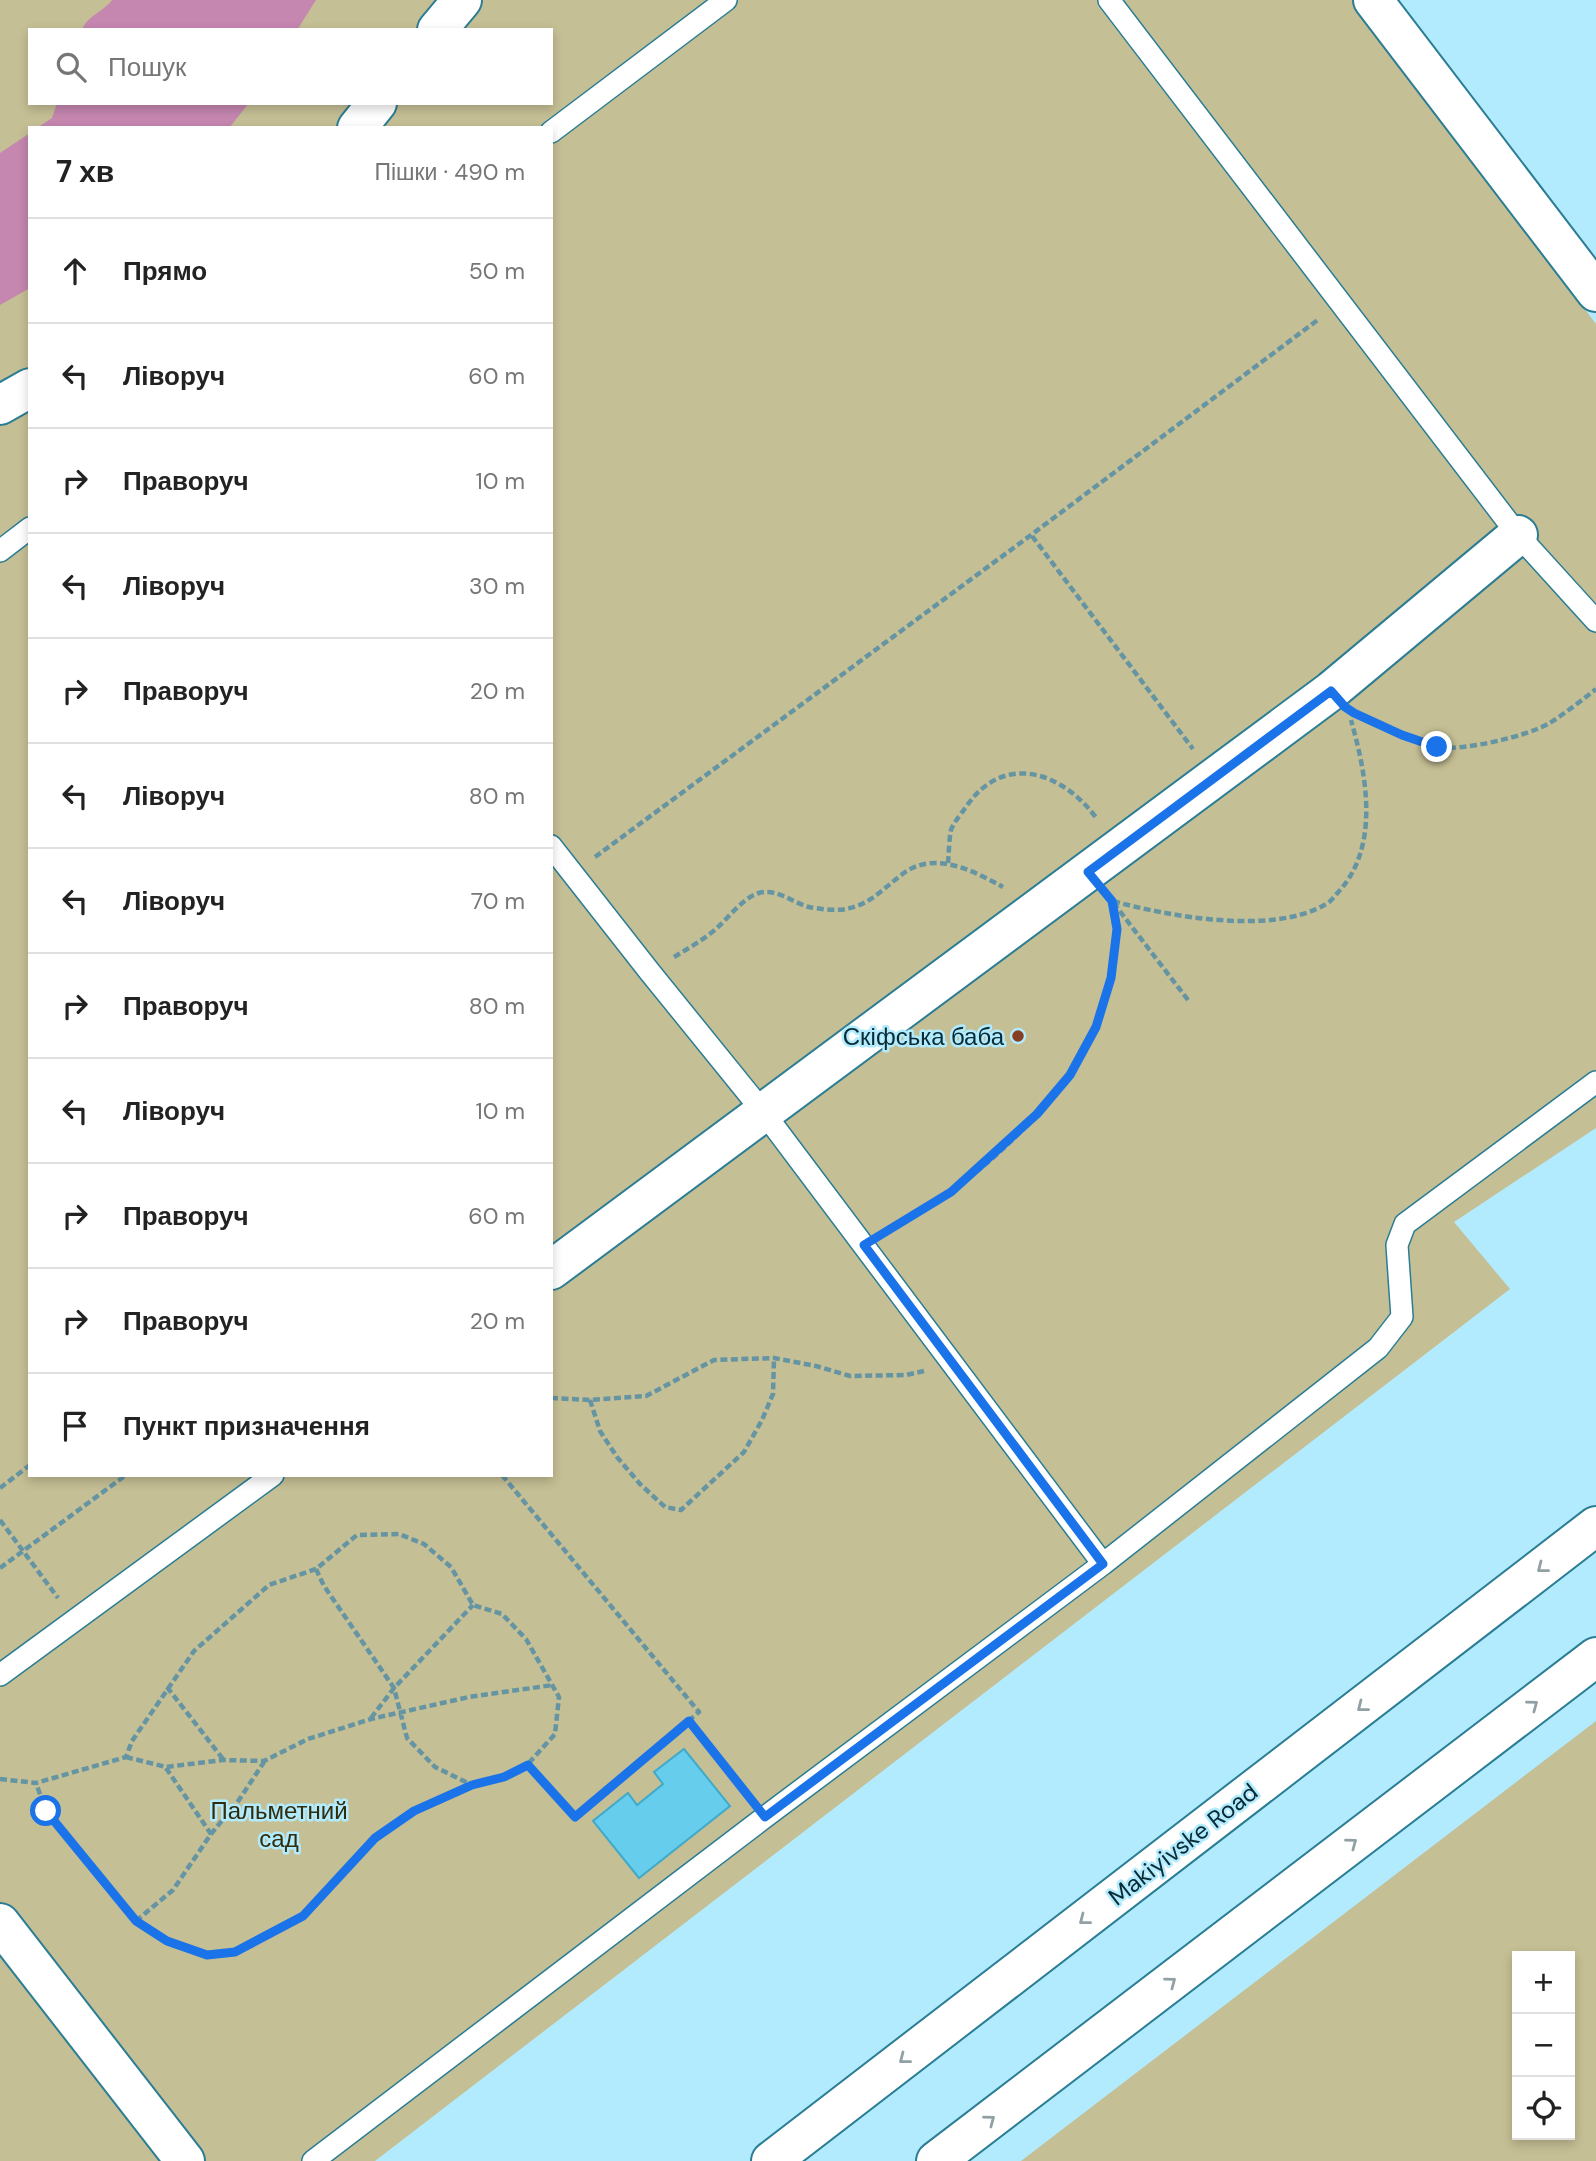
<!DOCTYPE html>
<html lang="uk">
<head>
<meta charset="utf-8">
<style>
  :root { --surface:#fff; --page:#f6f6f6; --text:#222; --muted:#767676; --line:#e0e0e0 }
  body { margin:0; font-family:"DM Sans",sans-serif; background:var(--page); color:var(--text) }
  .controls { position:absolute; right:21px; bottom:21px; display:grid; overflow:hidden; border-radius:0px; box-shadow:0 4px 10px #0003 }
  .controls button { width:63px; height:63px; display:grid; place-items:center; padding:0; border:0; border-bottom:2px solid var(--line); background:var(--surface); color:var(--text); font:35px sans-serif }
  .stop { position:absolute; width:21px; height:21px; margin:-16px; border:5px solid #1a73e8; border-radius:50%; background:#fff }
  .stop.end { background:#1a73e8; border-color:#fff; box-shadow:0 2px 7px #0008 }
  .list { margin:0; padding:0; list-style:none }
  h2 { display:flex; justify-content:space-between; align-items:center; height:91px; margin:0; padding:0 28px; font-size:30px }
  h2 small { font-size:23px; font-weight:400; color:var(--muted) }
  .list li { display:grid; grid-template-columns:46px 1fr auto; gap:21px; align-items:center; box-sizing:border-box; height:105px; padding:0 28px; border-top:2px solid var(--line) }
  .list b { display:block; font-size:26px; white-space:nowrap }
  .list em { font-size:23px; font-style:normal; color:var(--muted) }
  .icon { flex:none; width:38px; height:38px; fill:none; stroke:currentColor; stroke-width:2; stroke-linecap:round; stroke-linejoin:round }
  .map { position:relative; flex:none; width:1596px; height:2161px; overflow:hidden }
  .search { position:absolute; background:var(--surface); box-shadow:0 4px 10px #0003; left:28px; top:28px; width:525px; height:77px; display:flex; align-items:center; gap:18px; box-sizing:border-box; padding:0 24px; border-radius:0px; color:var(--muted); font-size:26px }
  .panel { position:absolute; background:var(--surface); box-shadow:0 4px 10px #0003; left:28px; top:126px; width:525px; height:1351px; border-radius:0px }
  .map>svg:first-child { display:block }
  .green { fill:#c5bf95; fill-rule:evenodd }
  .water { fill:#c586af }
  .building { fill:#66cded; stroke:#3faac9; stroke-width:2 }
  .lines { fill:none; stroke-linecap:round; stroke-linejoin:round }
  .lane-casing { stroke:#2b7d94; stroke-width:24 }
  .street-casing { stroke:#2b7d94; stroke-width:42 }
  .primary-casing { stroke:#2b7d94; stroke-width:42 }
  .path { stroke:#6594a3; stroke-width:4.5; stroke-dasharray:7 3.5; stroke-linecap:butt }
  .lane { stroke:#fff; stroke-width:21 }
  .street { stroke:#fff; stroke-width:38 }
  .primary { stroke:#fff; stroke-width:38 }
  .oneway { stroke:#90a0a4 }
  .route { stroke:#1a73e8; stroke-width:9 }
  .poi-dot { fill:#873e23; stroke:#b2ebfe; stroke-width:2.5 }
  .labels { text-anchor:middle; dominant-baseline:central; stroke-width:5; stroke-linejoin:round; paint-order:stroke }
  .poi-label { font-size:24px; fill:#082b35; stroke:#b2ebfe; text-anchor:end }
  .park-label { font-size:24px; fill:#312c0b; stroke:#b2ebfe }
  .street-label { font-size:24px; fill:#082b35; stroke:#b2ebfe }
</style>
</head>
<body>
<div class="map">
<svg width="1596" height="2161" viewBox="0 0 1596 2161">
  <rect width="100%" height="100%" fill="#b2ebfe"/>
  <path class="green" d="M0,0H1354L1596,324V1128L1454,1222L1510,1289L375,2161H0ZM30,30H551V103H30ZM30,128H551V1475H30Z
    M1596,1721V2161H1021ZM1517,1956H1570V2135H1517Z"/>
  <path class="water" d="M112,0H316L297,30H82C87,16 103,12 112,0Z
    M57,103H249L229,128H37L52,118Z
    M30,133V288L0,305V153Z"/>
  <path class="building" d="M684,1749L730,1806L639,1878L593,1821L628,1793L637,1805L663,1784L654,1772Z"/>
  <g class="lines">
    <g class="lane-casing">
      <path id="lane" d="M1109,0L1518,535L1596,621
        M551,132L726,0
        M0,551L30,528
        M551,846L649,971L764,1113L1103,1564
        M0,1675L273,1475
        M313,2161L765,1817L1103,1564L1378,1348L1402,1317L1397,1245L1405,1224L1596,1082"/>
    </g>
    <g class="street-casing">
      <path id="street" d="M1373,0L1596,292
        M437,30L462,0
        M357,128L377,103
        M0,405L30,388
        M551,1270L1331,691L1518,535
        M0,1923L185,2161"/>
    </g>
    <g class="primary-casing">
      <path id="primary" d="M771,2161L1596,1526
        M936,2161L1596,1657"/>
    </g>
    <path class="path" d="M1032,536L1193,749
      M1361,716C1386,725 1410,743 1437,747C1463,751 1524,737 1548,724C1564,714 1581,701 1596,689
      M595,857L1031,535L1319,319
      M948,863C949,852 949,840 951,830C954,822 961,814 966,807C1004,751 1063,772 1097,819
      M674,957C689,948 705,939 718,927C730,916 743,898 759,893C777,888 793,903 809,907C819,909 836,911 846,909C869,905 883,889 900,876C932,849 972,870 1003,887
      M1188,1000L1112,901C1168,916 1273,936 1326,904C1332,901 1336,894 1341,889C1380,843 1366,773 1351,720
      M889,1231C1000,1169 1138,1044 1112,903
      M551,1398L590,1400L646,1396L714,1360L774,1358L816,1366L850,1376L906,1375L924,1371
      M590,1400L600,1431L617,1457L640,1484L665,1507L681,1510L744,1452L762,1420L773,1394L774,1358
      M502,1475L699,1712L575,1817L528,1764
      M0,1488L30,1465
      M0,1520L58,1598
      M0,1568L126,1475
      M316,1569L324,1586L394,1688L407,1738L435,1767L472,1785
      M167,1687L223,1759
      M371,1718L394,1688L473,1605
      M689,1721L747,1794
      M126,1757L166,1767L223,1760L264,1761L308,1739L371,1719L469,1697L553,1685
      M166,1768L211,1834
      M0,1779L36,1783L126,1757L132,1741L194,1651L269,1585L316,1569L357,1535L399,1534L424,1544L451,1567L473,1605L502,1614L526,1639L559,1697L555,1734L528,1764L504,1777L472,1785L414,1811L375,1838L303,1916L235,1952L207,1955L167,1941L136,1921L46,1811L36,1783
      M136,1921L173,1890L211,1834L239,1800L264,1762"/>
    <use href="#lane" class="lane"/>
    <use href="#street" class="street"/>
    <use href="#primary" class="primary"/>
  </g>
  <defs><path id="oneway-chevron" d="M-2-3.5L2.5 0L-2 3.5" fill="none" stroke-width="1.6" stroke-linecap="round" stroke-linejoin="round" transform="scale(1.75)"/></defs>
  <g class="oneway">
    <use href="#oneway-chevron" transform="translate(1542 1568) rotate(142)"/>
    <use href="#oneway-chevron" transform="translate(1533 1705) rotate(-37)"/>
    <use href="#oneway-chevron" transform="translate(1362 1707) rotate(142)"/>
    <use href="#oneway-chevron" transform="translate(1352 1843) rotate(-37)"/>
    <use href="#oneway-chevron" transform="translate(1084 1920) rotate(142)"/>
    <use href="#oneway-chevron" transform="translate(1171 1982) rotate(-37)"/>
    <use href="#oneway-chevron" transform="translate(904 2059) rotate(142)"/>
    <use href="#oneway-chevron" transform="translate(990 2120) rotate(-37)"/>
  </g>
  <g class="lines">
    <path class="route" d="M46,1811L136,1921L167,1941L207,1955L235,1952L303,1916L375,1838L414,1811L472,1785L504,1777L528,1765L575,1817L689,1721L765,1817L1103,1564L864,1245L951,1192L1037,1114L1070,1075L1096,1027L1111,978L1117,929L1112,901L1088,872L1331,691L1345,707L1354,713L1402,735L1437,747"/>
  </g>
  <circle class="poi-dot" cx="1018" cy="1036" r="7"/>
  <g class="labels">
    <g class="poi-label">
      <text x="1004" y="1036">Скіфська баба</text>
    </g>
    <g class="park-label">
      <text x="279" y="1810">Пальметний<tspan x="279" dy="28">сад</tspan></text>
    </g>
    <g class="street-label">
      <text transform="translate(1183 1844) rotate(-38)">Makiyivske Road</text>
    </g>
  </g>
</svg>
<div class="controls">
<button>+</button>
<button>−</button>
<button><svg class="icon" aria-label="locate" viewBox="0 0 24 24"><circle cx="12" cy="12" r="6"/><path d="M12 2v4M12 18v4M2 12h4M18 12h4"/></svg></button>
</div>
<div class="stop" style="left:46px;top:1811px"></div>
<div class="stop end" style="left:1437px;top:747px"></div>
<div class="search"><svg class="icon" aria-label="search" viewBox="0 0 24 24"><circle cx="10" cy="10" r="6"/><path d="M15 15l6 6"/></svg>Пошук</div>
<section class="panel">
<h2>7 хв<small>Пішки · 490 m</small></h2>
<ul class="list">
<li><svg class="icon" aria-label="ahead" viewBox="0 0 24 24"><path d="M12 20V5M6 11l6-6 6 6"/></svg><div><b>Прямо</b></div><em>50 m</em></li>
<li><svg class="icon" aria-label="left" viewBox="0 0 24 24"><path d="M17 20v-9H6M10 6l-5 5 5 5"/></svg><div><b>Ліворуч</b></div><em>60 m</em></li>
<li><svg class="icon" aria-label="right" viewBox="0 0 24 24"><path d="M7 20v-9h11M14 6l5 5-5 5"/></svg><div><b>Праворуч</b></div><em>10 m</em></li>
<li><svg class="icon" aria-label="left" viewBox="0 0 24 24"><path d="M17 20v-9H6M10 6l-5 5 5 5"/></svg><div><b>Ліворуч</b></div><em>30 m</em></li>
<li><svg class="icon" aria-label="right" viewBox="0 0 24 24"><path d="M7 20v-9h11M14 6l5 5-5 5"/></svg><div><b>Праворуч</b></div><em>20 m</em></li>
<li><svg class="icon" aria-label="left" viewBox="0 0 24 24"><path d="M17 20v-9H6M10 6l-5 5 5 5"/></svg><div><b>Ліворуч</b></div><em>80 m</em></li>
<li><svg class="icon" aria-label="left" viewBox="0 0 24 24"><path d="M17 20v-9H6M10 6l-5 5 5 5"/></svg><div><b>Ліворуч</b></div><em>70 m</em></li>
<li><svg class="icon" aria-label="right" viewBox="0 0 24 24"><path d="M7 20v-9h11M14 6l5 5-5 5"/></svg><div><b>Праворуч</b></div><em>80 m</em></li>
<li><svg class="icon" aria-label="left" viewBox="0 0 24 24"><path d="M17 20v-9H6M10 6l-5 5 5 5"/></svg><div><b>Ліворуч</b></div><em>10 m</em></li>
<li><svg class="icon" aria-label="right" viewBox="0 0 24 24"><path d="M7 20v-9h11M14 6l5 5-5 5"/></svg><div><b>Праворуч</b></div><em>60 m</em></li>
<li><svg class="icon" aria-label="right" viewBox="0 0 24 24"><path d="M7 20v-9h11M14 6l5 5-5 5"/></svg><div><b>Праворуч</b></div><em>20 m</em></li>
<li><svg class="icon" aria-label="arrive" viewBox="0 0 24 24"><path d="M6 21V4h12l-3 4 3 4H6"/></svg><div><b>Пункт призначення</b></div></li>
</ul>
</section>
</div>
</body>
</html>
